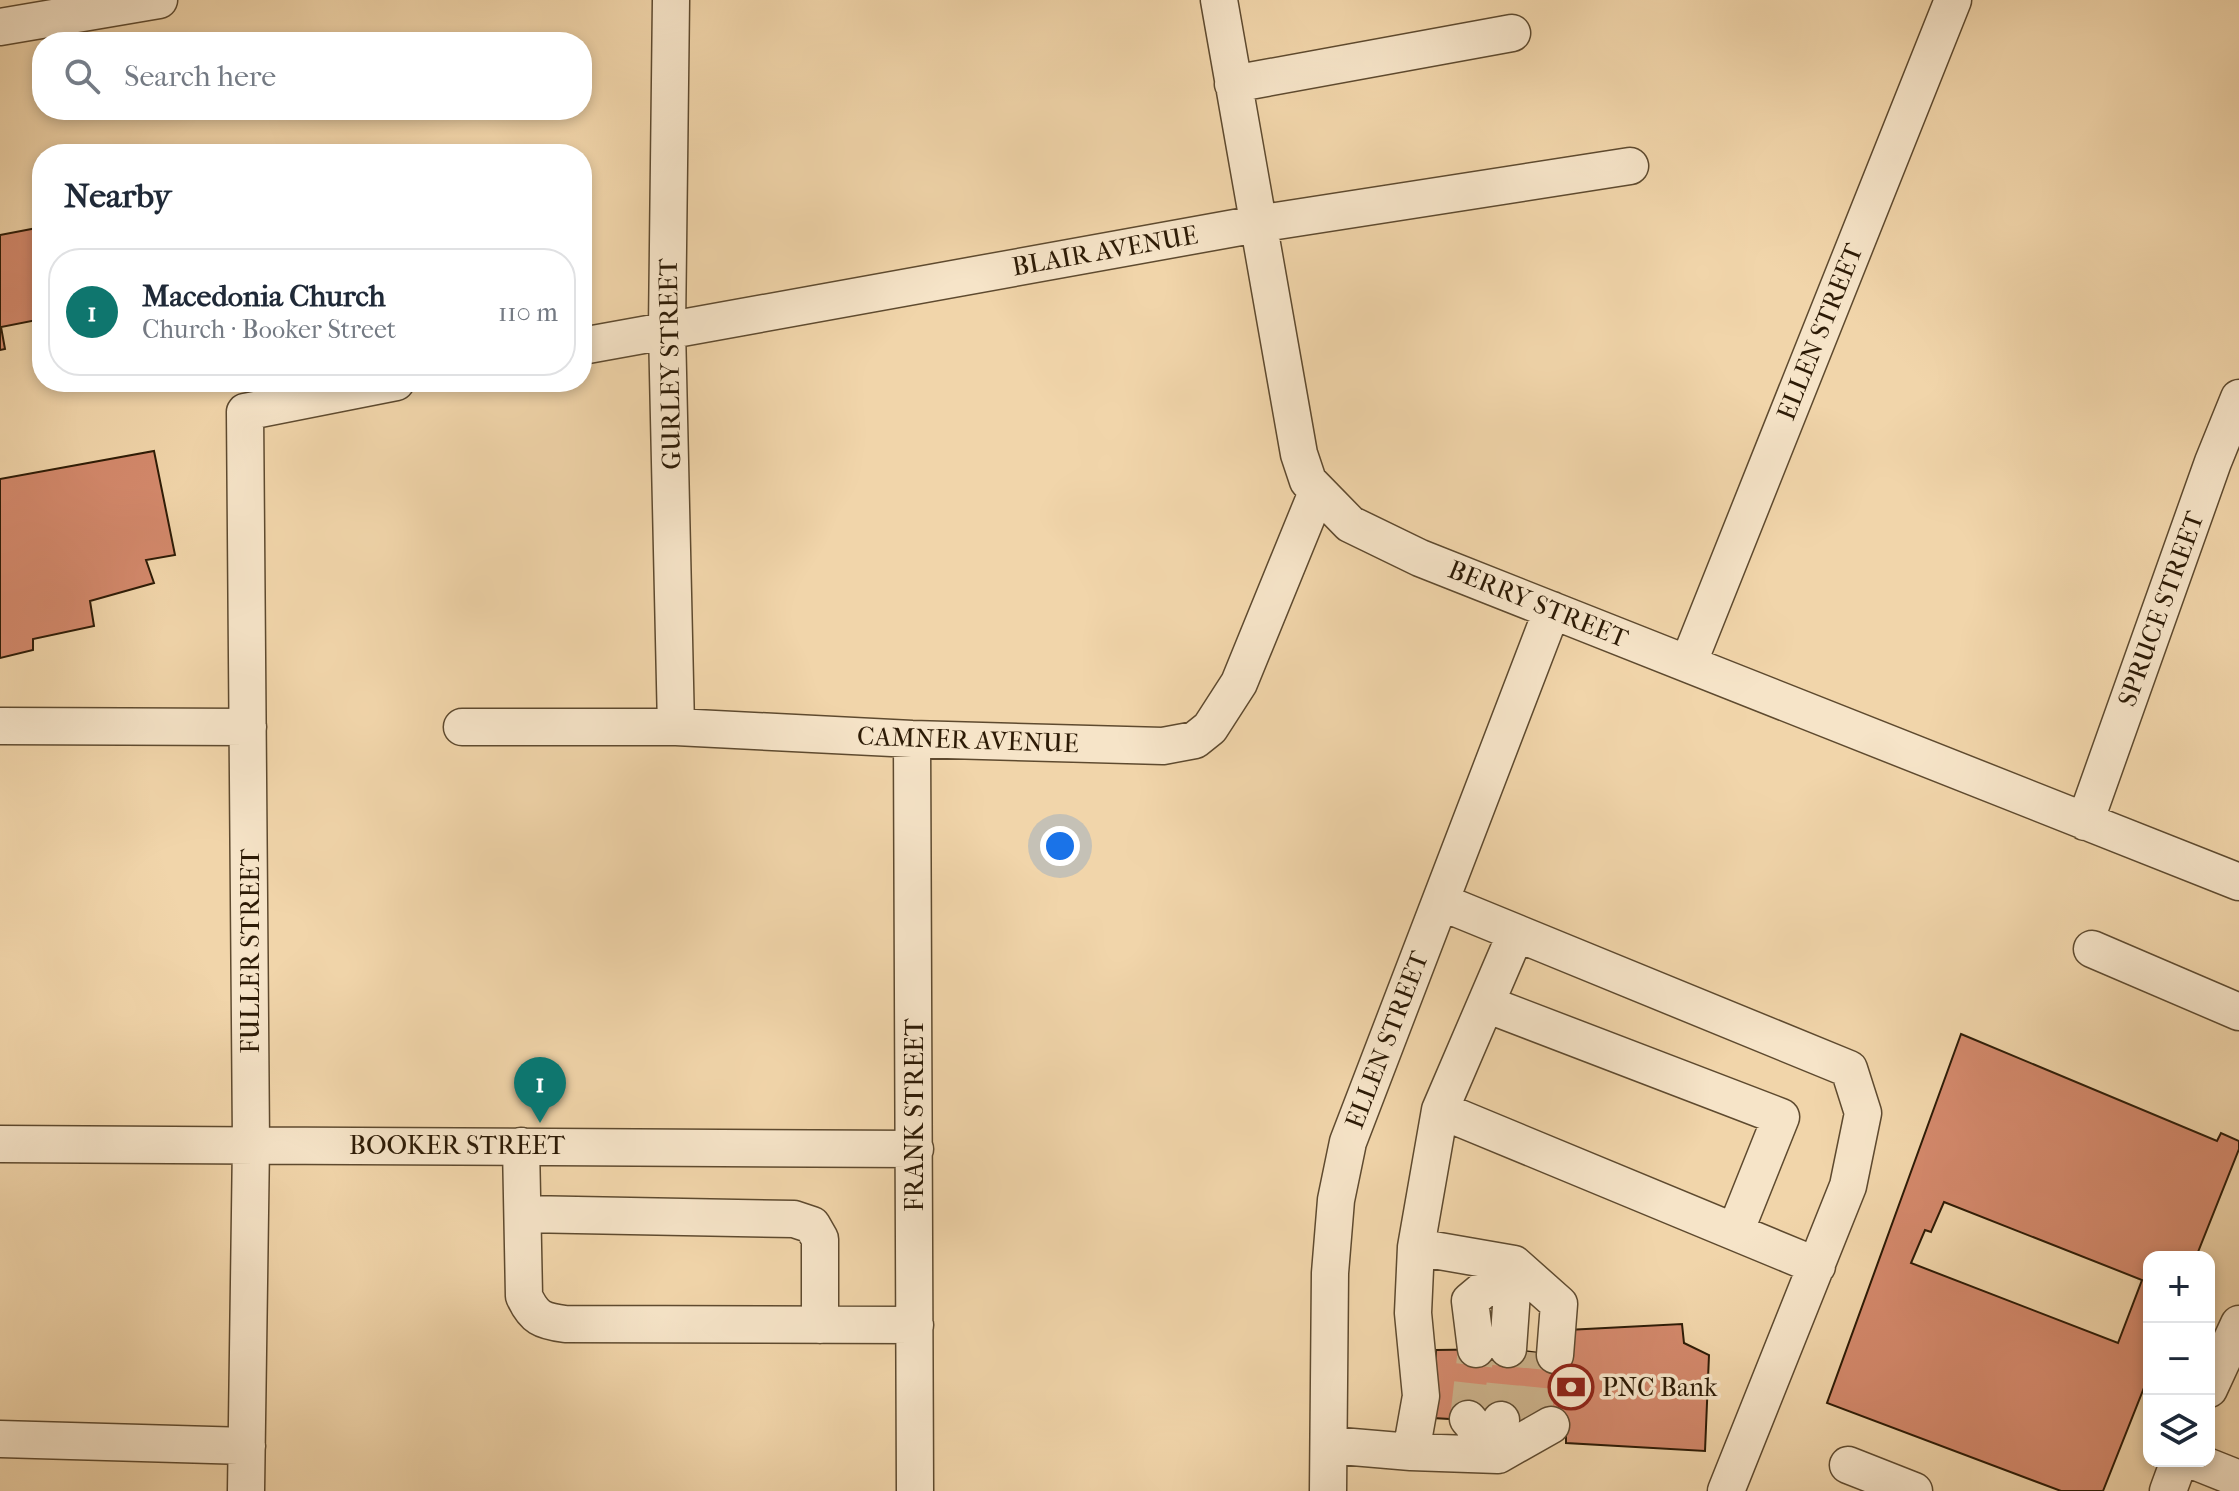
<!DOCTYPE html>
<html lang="en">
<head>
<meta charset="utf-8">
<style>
  :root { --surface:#fff; --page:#f2f2f3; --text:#1f2937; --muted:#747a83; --line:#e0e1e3; --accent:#0f766e }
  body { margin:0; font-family:"IM FELL French Canon",serif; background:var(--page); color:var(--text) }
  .controls { position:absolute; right:24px; bottom:24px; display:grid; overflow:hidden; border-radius:16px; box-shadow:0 4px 12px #0003 }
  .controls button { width:72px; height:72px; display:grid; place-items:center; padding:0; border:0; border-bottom:2px solid var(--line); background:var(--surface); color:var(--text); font:40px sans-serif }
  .you { position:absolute; left:1060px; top:846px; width:28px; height:28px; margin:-20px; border:6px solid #fff; border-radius:50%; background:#1a73e8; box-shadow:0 0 0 12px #1a73e833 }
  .badge { display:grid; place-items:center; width:52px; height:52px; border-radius:50%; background:var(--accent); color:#fff; font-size:26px; font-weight:700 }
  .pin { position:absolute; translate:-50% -66px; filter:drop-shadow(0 2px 4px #0008) }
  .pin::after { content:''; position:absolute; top:42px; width:28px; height:24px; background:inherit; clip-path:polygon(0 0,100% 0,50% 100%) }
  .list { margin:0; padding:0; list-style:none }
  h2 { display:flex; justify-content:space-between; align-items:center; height:104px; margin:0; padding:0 32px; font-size:34px }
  h2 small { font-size:26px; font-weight:400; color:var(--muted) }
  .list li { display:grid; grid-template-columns:52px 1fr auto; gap:24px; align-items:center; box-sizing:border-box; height:128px; margin:0 16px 16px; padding:0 16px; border:2px solid var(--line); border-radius:32px }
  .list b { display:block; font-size:30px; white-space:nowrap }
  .list p { margin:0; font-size:26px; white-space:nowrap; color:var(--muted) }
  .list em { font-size:26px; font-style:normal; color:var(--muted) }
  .icon { flex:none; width:44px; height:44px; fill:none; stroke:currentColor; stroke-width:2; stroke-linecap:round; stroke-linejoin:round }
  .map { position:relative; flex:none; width:2239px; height:1491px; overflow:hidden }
  .search { position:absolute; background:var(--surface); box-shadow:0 4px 12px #0003; left:32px; top:32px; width:560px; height:88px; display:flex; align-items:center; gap:20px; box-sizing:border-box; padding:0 28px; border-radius:32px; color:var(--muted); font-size:30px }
  .panel { position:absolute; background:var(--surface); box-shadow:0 4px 12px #0003; left:32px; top:144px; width:560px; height:248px; border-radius:32px }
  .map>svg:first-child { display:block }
  .building { fill:#d4896c; stroke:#2d1b06; stroke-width:2; fill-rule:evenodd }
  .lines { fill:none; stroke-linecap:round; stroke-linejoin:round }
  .minor-tunnel { stroke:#cab089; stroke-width:36; stroke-dasharray:36 18; stroke-linecap:butt }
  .minor-casing { stroke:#5e4a2f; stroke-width:39 }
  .minor { stroke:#f6e4c8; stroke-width:36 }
  .labels { text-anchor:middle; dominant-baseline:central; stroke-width:7; stroke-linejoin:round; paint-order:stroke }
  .street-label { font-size:26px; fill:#2d1b06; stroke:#f6e4c8 }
  .poi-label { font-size:26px; fill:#2d1b06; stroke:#f6e4c8; text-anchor:start }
</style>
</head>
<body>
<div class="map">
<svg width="2239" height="1491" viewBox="0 0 2239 1491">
  <rect width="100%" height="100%" fill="#f1d5aa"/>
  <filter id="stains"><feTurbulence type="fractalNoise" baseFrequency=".0025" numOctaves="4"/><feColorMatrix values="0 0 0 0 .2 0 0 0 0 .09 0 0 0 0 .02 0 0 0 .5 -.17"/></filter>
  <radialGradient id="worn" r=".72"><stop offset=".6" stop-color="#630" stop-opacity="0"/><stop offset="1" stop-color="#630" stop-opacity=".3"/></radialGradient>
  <path class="building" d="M42,227V319L1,327L5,349L0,350V235Z
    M154,451L175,555L146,560L154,583L90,601L94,626L33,639V650L0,658V479Z
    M1961,1034L2217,1141L2221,1133L2239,1141V1149L2196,1257H2149V1375L2103,1491H2061L1827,1403ZM1944,1202L2142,1280L2118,1343L1911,1263L1925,1230L1931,1232Z
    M1682,1324L1684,1343L1709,1355L1705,1451L1566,1443V1426L1433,1418L1436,1350L1508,1349L1563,1356L1567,1330Z"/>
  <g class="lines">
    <path class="minor-tunnel" d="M1468,1419L1476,1349
      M1501,1420L1508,1349
      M1533,1423L1540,1353"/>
    <g class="minor-casing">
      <path id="minor" d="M671,0L667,329L676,727
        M1219,0L1299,454L1308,481L1350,524L1420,558L2239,882
        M0,27L159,0
        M1233,84L1512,33
        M582,346L1257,224L1630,166
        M1688,664L1953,0
        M0,726L248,727
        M462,727H676L912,739L1163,746L1195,740L1210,728L1239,683L1317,492
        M912,739L915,1491
        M2085,822L2213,462L2239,398
        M1441,902L1849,1069L1863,1113L1848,1186L1726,1491
        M2092,949L2239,1012
        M1486,1004L1781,1117L1735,1232
        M1440,1110L1817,1266
        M0,1144L915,1149
        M521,1146L524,1296C534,1318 542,1321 565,1324L915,1325
        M523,1214L794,1219L812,1225L820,1239V1325
        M1416,1247L1514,1264L1508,1349
        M1514,1264L1559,1304L1555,1355
        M1476,1349L1470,1301L1514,1264
        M2209,1389L2239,1324
        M1468,1419L1498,1455
        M0,1439L247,1446
        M1329,1445L1411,1452L1421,1396L1413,1313L1416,1247L1440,1110L1516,933
        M1411,1452L1498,1455L1501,1420
        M1498,1455L1551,1425
        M2194,1461L2239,1479
        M1848,1465L1914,1491
        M246,1491L251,1143L245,412L396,382
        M1328,1491L1330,1273L1336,1200L1348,1142L1552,610
        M2168,1491L2179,1461"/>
    </g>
    <use href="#minor" class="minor"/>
  </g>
  <defs>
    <g id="bank-ring" transform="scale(2.3)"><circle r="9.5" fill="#f6e4c8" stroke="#8f2418" stroke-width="1.5"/><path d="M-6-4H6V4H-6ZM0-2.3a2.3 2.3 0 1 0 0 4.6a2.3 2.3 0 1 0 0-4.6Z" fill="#8f2418"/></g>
  </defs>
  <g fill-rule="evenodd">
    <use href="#bank-ring" x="1571" y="1387"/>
  </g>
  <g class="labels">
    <g class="street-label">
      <text transform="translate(1105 251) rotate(-10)">BLAIR AVENUE</text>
      <text transform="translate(1820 332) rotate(-68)">ELLEN STREET</text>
      <text transform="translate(670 364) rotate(-91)">GURLEY STREET</text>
      <text transform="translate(1538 604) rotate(22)">BERRY STREET</text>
      <text transform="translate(2161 609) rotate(-70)">SPRUCE STREET</text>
      <text transform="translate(968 740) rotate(2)">CAMNER AVENUE</text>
      <text transform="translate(250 951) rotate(-90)">FULLER STREET</text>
      <text transform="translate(1387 1040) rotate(-69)">ELLEN STREET</text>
      <text transform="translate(914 1115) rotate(-90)">FRANK STREET</text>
      <text x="457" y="1145">BOOKER STREET</text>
    </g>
    <g class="poi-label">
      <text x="1602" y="1387">PNC Bank</text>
    </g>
  </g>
  <rect width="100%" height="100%" filter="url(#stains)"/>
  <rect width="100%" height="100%" fill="url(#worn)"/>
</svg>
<div class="controls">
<button>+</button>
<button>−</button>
<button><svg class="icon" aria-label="layers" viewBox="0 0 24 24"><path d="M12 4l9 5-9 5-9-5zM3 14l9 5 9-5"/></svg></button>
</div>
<div class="you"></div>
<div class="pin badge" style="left:540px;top:1123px">1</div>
<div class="search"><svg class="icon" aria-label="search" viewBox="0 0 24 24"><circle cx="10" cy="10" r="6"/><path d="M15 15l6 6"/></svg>Search here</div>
<section class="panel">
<h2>Nearby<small></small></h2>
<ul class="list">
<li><span class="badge">1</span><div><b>Macedonia Church</b><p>Church · Booker Street</p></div><em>110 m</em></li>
</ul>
</section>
</div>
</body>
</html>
